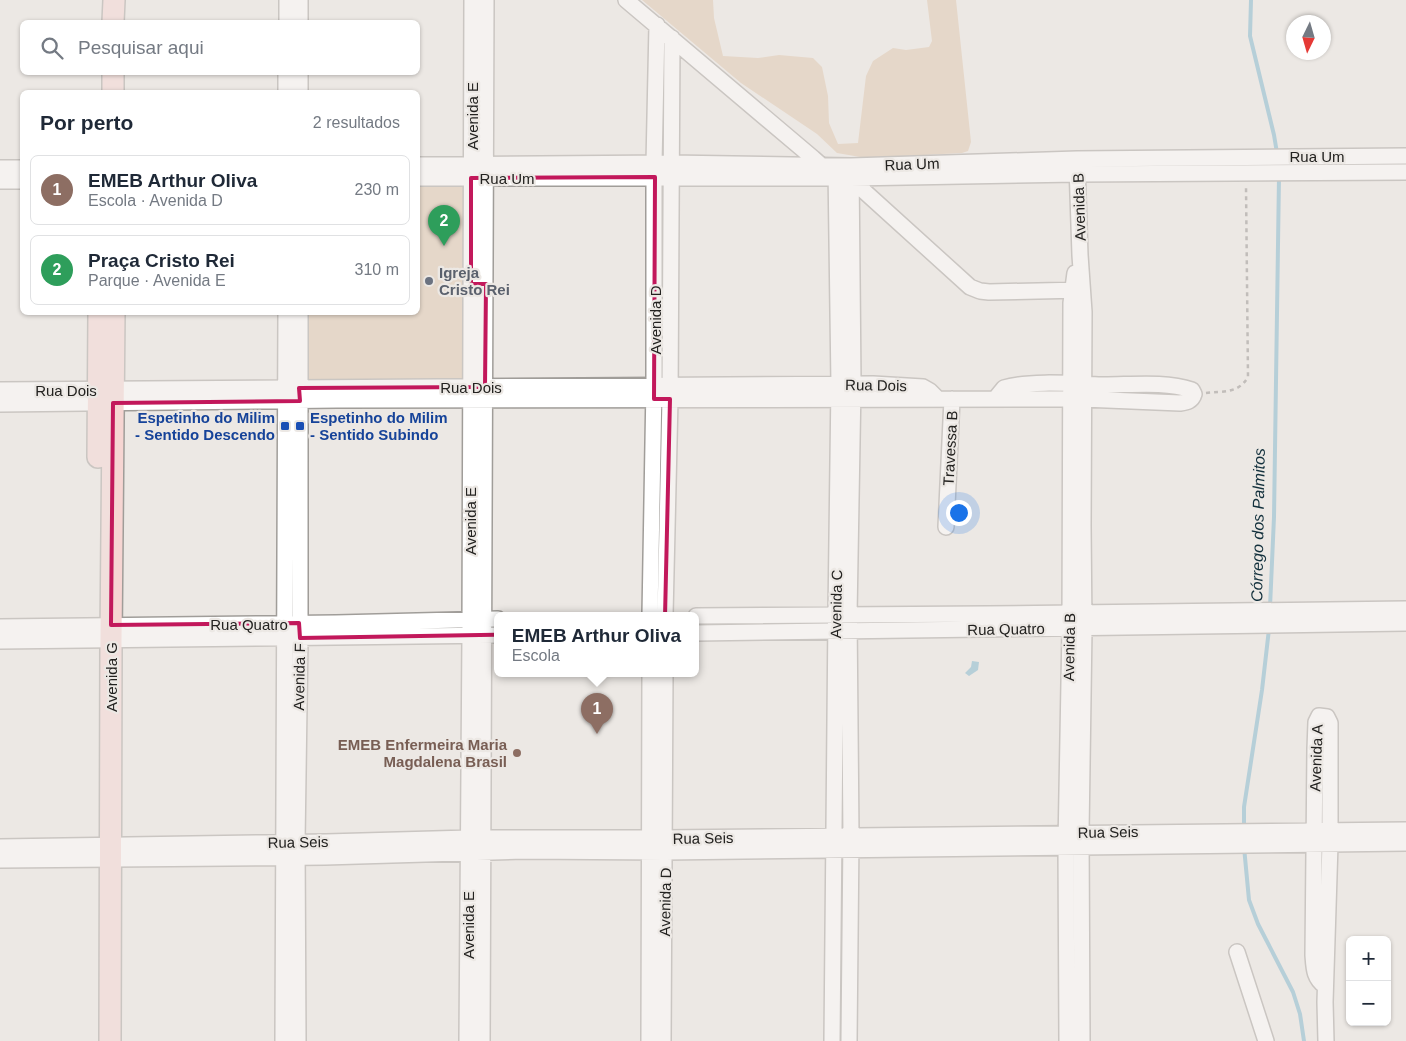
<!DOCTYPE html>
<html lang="pt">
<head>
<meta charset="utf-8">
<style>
  :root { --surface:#fff; --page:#f6f6f7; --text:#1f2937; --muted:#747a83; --line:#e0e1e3; --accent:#577124 }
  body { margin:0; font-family:Helvetica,sans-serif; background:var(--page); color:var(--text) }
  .controls { position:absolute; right:15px; bottom:15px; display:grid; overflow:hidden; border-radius:8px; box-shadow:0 1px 4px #0004 }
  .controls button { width:45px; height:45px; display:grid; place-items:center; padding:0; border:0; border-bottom:1px solid var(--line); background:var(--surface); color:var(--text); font:25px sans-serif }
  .compass { position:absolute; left:1286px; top:15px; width:45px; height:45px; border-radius:50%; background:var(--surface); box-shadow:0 1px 4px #0004; rotate:185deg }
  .you { position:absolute; left:958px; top:512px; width:18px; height:18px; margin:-12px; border:4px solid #fff; border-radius:50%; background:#1a73e8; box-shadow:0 0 0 8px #1a73e833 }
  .badge { display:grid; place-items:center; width:32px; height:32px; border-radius:50%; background:var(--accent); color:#fff; font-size:16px; font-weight:700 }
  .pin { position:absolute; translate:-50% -41px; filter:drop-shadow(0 1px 2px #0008) }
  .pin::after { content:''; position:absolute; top:26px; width:18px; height:15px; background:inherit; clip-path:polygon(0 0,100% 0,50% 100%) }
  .popup { position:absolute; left:494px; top:612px; width:205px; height:65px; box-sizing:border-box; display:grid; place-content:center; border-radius:8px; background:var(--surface); filter:drop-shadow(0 1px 4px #0005); font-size:16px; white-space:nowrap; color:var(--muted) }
  .popup b { font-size:19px; color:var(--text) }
  .popup::after { content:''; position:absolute; left:50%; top:100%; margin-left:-10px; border:10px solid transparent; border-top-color:var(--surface) }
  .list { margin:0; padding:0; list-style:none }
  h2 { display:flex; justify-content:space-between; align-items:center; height:65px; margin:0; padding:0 20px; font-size:21px }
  h2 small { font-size:16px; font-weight:400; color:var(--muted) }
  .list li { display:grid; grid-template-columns:32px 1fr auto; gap:15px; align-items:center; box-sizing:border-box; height:70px; margin:0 10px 10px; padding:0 10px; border:1px solid var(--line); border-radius:8px }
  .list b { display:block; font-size:19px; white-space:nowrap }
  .list p { margin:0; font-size:16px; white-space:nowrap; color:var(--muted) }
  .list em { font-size:16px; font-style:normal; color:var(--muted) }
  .icon { flex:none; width:28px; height:28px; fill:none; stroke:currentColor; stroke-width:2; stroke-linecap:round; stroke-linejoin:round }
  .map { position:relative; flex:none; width:1406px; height:1041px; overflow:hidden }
  .search { position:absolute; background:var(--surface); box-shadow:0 1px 4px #0004; left:20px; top:20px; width:400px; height:55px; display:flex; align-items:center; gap:12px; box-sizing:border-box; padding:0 18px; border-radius:8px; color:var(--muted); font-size:19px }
  .panel { position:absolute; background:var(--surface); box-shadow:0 1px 4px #0004; left:20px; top:90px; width:400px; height:225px; border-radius:8px }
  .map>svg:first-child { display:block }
  .green { fill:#dcc4a8 }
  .water { fill:#74b1cb }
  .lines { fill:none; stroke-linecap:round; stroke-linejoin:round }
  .stream { stroke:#74b1cb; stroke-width:4 }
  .street-casing { stroke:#a09d99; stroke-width:18 }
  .secondary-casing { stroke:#a09d99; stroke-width:24 }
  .path { stroke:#8c8a87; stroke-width:2.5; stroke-dasharray:4 4; stroke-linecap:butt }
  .street { stroke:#fff; stroke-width:15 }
  .secondary { stroke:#f6d5d2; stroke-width:21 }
  .marked { fill:none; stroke:#c2185b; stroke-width:4; stroke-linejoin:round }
  .worship-dot { fill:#6b7280; stroke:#ece8e4; stroke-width:2 }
  .transit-dot { fill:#1a4fb4; stroke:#ece8e4; stroke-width:2 }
  .education-dot { fill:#8d6e63; stroke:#ece8e4; stroke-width:2 }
  .labels { text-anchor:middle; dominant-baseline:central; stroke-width:4.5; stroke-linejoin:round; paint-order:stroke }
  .street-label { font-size:15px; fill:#232220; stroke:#ece8e4 }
  .worship-label { font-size:15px; font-weight:bold; fill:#5b616d; stroke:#ece8e4; text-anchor:start }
  .transit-label { font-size:15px; font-weight:bold; fill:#164399; stroke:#ece8e4; text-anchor:end }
  .education-label { font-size:15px; font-weight:bold; fill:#785e54; stroke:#ece8e4; text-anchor:end }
  .water-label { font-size:16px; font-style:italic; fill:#12303c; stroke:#ece8e4 }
</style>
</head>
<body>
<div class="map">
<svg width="1406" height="1041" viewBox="0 0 1406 1041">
  <rect width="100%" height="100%" fill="#ece8e4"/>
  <path class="green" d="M642,0H713L714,18L723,56L758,58L779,55L813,58L822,67L828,96L829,123L838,144L858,143L866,76L873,61L893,48L906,50L929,47L932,41L927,0H956L971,142L968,151L962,153L866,158L837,153L817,134L741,83Z
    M471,178L470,387L299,388L300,313L418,312V179Z"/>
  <path class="water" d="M972,661L979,662L978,670L969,676L965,673L971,667Z"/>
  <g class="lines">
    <path class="stream" d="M1251,0L1250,36L1274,135L1277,153
      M1270,607L1274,517L1279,177
      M1244,828V807L1262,690L1269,629
      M1244,847L1249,900L1258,924L1293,992L1300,1014L1304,1041"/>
    <g class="street-casing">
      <path id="street" d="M300,0V22
        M626,0L813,158L822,166L823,170
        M287,22V0
        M300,72V92
        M286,92V72
        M418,165L670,163L851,166L1077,159L1406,156
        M1077,165L1080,255L1084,312L1083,526L1084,628L1081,833L1082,1041
        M0,168H22
        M856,170V177L864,191L970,287L980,291L989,292L1082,290
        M418,178H851L1077,174L1406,172
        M0,181H22
        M0,390L873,384L923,387L930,391L938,399
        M0,404L337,400L1070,399H1083L1180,403C1187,402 1192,401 1194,394L1192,390C1165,381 1132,385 1104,385C1077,384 1029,380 1004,388L995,399
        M946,527L952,399
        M650,615L654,386V163L657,25
        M665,615L670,399L672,38
        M696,616L988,614L1406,609
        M0,627L336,623L498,619
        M696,633L1406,623
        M0,641L498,635
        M0,847L326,842L469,838H665L1406,830
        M0,860L325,857L523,851L665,852L1406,843
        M1237,952L1266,1041
        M1325,986C1314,978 1314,969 1313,955L1315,749L1316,722L1319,716L1327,717L1330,723V844L1325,1002L1326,1041
        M283,1041L286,312
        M298,1041L297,842L300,638V312
        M467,1041L470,635L472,0
        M482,1041L486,0
        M649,1041L650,673
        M663,1041L665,673
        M832,1041L836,615L839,384L836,168
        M849,1041L851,836L849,615L853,384L851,168
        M1067,1041L1066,846L1070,628L1071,303L1075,273"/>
    </g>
    <g class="secondary-casing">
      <path id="secondary" d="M113,22L114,0
        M113,92V72
        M98,457L99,312
        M110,1041L111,640L114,312"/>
    </g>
    <path class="path" d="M1206,393C1223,391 1238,394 1248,377L1246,186"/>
    <use href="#street" class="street"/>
    <use href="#secondary" class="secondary"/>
  </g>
  <path d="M0 0H1406V1041H0ZM655,177L654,399H670L665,617H650V632L300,638L299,623L111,625L113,403L300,401L299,388L485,387L486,284H471V178Z" fill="#ece8e4" fill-opacity=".55" fill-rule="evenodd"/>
  <path class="marked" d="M655,177L654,399H670L665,617H650V632L300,638L299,623L111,625L113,403L300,401L299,388L485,387L486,284H471V178Z"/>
  <circle class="worship-dot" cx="429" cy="281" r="5"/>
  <g class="transit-dot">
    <rect x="280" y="421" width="10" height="10" rx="2.5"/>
    <rect x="295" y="421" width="10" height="10" rx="2.5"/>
  </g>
  <circle class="education-dot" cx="517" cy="753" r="5"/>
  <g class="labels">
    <g class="street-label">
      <text transform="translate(472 116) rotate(-90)">Avenida E</text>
      <text x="1317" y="156">Rua Um</text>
      <text transform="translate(912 164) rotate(-2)">Rua Um</text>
      <text x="507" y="178">Rua Um</text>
      <text transform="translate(1079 207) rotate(-92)">Avenida B</text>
      <text transform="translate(655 320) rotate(-90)">Avenida D</text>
      <text transform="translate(876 385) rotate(1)">Rua Dois</text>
      <text x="471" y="387">Rua Dois</text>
      <text x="66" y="390">Rua Dois</text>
      <text transform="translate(950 448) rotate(-87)">Travessa B</text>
      <text transform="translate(470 521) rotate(-90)">Avenida E</text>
      <text transform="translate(836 604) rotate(-89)">Avenida C</text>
      <text x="249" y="624">Rua Quatro</text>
      <text transform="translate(1006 629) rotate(-1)">Rua Quatro</text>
      <text transform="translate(1069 647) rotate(-89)">Avenida B</text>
      <text transform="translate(111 677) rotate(-90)">Avenida G</text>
      <text transform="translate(299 677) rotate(-89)">Avenida F</text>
      <text transform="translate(1316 758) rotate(-88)">Avenida A</text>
      <text transform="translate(1108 832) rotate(-1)">Rua Seis</text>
      <text transform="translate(703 838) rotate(-1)">Rua Seis</text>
      <text transform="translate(298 842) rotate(-1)">Rua Seis</text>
      <text transform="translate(665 902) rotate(-89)">Avenida D</text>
      <text transform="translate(468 925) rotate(-90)">Avenida E</text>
    </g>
    <g class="worship-label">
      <text x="439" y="272">Igreja<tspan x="439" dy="17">Cristo Rei</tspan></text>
    </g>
    <g class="transit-label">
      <text x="275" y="417">Espetinho do Milim<tspan x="275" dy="17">- Sentido Descendo</tspan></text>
      <text x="310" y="417" text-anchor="start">Espetinho do Milim<tspan x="310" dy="17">- Sentido Subindo</tspan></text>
    </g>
    <g class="education-label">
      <text x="507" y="744">EMEB Enfermeira Maria<tspan x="507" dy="17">Magdalena Brasil</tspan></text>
    </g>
    <g class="water-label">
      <text transform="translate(1258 525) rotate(-89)">Córrego dos Palmitos</text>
    </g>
  </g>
</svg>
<div class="controls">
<button>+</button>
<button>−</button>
</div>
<svg class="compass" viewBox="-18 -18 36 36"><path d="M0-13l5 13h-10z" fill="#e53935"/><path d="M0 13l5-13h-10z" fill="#747a83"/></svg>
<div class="you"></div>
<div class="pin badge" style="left:597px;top:734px;background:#8d6e63">1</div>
<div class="popup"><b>EMEB Arthur Oliva</b>Escola</div>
<div class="pin badge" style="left:444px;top:246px;background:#2e9e5b">2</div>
<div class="search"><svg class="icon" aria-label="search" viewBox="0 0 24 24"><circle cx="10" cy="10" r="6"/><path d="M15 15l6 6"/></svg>Pesquisar aqui</div>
<section class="panel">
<h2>Por perto<small>2 resultados</small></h2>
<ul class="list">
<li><span class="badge" style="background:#8d6e63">1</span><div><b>EMEB Arthur Oliva</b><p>Escola · Avenida D</p></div><em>230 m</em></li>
<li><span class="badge" style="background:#2e9e5b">2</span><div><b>Praça Cristo Rei</b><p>Parque · Avenida E</p></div><em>310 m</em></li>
</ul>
</section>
</div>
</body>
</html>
